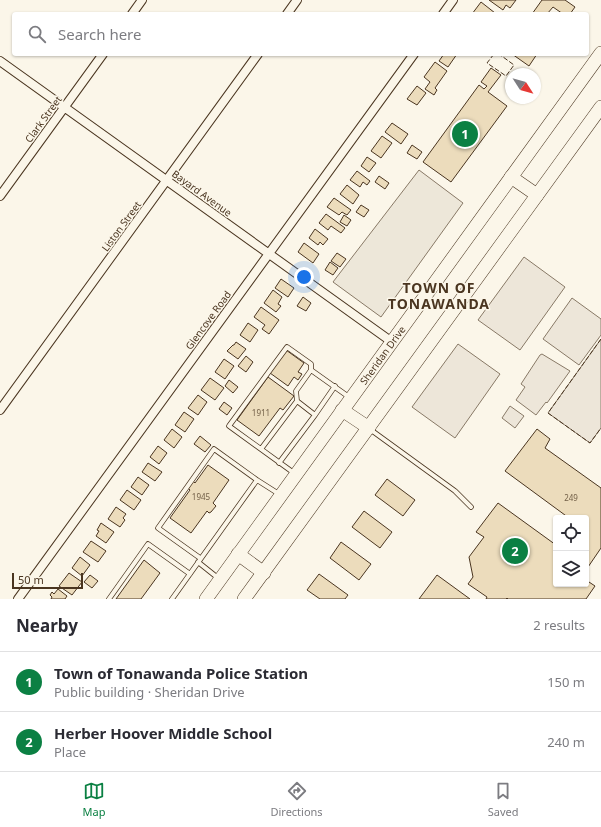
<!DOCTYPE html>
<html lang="en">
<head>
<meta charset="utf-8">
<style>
  :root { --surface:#fff; --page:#f7f7f7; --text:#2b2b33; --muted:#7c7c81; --line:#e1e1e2; --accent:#0b8043 }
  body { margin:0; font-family:"Noto Sans",sans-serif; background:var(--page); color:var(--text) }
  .controls { position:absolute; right:12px; bottom:12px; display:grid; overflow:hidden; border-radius:4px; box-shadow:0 1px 3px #0004 }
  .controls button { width:36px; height:36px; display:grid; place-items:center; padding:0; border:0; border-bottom:1px solid var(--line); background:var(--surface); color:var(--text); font:20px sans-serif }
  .compass { position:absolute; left:505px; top:68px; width:36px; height:36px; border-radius:50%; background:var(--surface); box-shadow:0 1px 3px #0004; rotate:126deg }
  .scale { position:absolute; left:12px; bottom:10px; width:71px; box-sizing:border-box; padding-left:4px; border:2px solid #4a3520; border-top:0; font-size:11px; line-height:14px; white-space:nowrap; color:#4a3520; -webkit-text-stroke:3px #fbf6e9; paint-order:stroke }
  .you { position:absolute; left:304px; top:277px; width:14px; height:14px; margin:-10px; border:3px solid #fff; border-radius:50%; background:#1a73e8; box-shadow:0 0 0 6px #1a73e833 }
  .badge { display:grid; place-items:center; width:26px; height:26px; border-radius:50%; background:var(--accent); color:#fff; font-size:13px; font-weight:700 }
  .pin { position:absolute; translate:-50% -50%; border:2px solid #fff; box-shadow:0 1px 4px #0006 }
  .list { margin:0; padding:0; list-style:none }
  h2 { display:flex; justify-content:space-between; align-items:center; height:52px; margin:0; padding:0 16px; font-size:17px }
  h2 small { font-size:13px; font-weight:400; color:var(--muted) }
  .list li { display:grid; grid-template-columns:26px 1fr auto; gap:12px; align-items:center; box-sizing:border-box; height:60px; padding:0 16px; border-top:1px solid var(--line) }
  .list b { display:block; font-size:15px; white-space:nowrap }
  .list p { margin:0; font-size:13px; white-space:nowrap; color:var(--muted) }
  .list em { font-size:13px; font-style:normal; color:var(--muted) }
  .icon { flex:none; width:22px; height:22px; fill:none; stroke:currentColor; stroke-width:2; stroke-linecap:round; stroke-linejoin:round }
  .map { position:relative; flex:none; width:601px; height:599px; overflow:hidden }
  .search { position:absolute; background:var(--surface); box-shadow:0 1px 3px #0004; left:12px; right:12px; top:12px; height:44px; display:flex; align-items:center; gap:10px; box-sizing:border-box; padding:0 14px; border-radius:4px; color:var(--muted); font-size:15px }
  .sheet { height:172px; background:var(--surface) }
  nav { display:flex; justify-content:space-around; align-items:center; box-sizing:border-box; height:56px; border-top:1px solid var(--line); background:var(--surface); font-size:11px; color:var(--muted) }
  nav a { display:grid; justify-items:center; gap:2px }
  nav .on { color:var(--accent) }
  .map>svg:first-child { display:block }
  .green { fill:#ede6d9; stroke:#887966 }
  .parking { fill:#ede7d9; stroke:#887966 }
  .building { fill:#ecdcbc; stroke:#4a3520 }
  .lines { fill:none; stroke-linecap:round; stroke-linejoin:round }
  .lane-casing { stroke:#4a3520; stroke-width:5.5 }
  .street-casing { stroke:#4a3520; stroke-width:10 }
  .primary-casing { stroke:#4a3520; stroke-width:14 }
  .lane { stroke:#fbf6e9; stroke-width:4 }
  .street { stroke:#fbf6e9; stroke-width:8 }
  .primary { stroke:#fbf6e9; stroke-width:13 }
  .fence { stroke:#4a3520; stroke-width:1; stroke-dasharray:5 2; stroke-linecap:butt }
  .labels { text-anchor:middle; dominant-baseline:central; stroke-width:3; stroke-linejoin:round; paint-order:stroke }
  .number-label { font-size:8px; fill:#725f47 }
  .street-label { font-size:10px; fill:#4a3520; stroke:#fbf6e9 }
  .district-label { font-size:14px; font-weight:bold; letter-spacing:1px; fill:#4a3520; stroke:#fbf6e9 }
</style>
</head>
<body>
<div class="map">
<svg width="601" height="599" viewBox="0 0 601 599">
  <rect width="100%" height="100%" fill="#fbf6e9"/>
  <path class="green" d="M524,257L565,287L520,350L478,320Z
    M572,298L601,319V335L579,365L543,339Z
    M601,339V428L590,443L548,413Z
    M458,344L500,374L455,438L412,407Z
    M542,354L570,371L547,403L546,402L536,415L516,400L525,387L521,384L540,355Z
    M510,406L524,416L515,428L502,418Z"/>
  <path class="parking" d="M419,170L463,203L381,317L333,282Z"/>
  <path class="building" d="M489,0H516L510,8L506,5L503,10Z
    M542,0H565L575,7L570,14H563L553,7L547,14H532Z
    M481,2L495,13L494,14H472Z
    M444,54H457L448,67L439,61Z
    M512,54H537L529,66Z
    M435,62L447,71L435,88L437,90L434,95L425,89L430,82L424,77Z
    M491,68L501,75L488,92L507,106L451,182L423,162L479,85L484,89L487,86L481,82Z
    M417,86L426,93L417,105L407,99Z
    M392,123L408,134L401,144L385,132Z
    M382,136L392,143L381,158L371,151Z
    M412,145L422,152L417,159L407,153Z
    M367,157L376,163L369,172L361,166Z
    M357,171L370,181L367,185L363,182L360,187L350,180Z
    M379,176L389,183L385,189L375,182Z
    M347,185L359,195L353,204L340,194Z
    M334,198L351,210L347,215L342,212L339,215L327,207Z
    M361,205L369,210L364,217L356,212Z
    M326,214L345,228L341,233L331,226L328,230L319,223Z
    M344,215L351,220L347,226L340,222Z
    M315,229L328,239L323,245L320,242L318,245L309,238Z
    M304,243L319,254L313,263L298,252Z
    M337,253L346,259L340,267L331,261Z
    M330,262L338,268L333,275L325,270Z
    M281,279L294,288L288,297L275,288Z
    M273,290L282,297L278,304L281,306L276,312L264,303Z
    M303,297L311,303L306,311L297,306Z
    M261,307L279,320L269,334L262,329L265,325L254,317Z
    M248,323L258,330L250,342L240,335Z
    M236,342L246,349L238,359L227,351L233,345H234Z
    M286,350L304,363L298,372L302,374L298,380L294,377L288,386L270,373Z
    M246,356L253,362L246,372L238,366Z
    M224,359L234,366L225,379L215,372Z
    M268,377L294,396L283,410L280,408L259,436L237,420Z
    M210,378L224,388L215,400L201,390Z
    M229,380L238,387L233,393L225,386Z
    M198,395L207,402L198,415L188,408Z
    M224,402L232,408L227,415L219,409Z
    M184,412L194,419L185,432L175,425Z
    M172,429L182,437L174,448L164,440Z
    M537,429L550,439L545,448L601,488V548L586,570V518H569L505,471Z
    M200,436L211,445L205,452L194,444Z
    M158,446L167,453L159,464L150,457Z
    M148,463L162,472L155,481L142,472Z
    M208,465L229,480L213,503L216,506L211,512L209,513L207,511L191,533L170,518L190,490L188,488L193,481L195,483Z
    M138,477L149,485L142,495L131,487Z
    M387,479L415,500L403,516L375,495Z
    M127,490L141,500L134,510L120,500Z
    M498,503L556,545V584H586V580L595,586L586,599H508L507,598L506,599H486L487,597L468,584L473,577L469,557L484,537L476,532Z
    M116,507L126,514L123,518L125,520L120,527L108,519Z
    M364,511L392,532L380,548L352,527Z
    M101,523L114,532L106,543L96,536L99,531L97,530Z
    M91,541L106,551L98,562L83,552Z
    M341,542L371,564L359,580L330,558Z
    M80,557L90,565L82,576L72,568Z
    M144,560L160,573L141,599H116Z
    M69,573L82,582L72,595L59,586Z
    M319,574L348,595L345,599H320L307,590Z
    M90,575L98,581L92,588L84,582Z
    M437,575L470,599H419Z
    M58,589L67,596L65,599H51L52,597L50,595L52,592L54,594Z"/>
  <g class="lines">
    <g class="lane-casing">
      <path id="lane" d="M297,401L296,391L311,370L349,397
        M315,415L335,386
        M371,430L455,491L471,507
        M261,449L297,401L315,415L279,463
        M294,473L229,426L287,347L311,364V370
        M200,558L158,528L214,449L257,480
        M198,562L218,578
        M109,599L148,544L190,574
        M172,599L257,480L279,494"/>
    </g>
    <g class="street-casing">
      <path id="street" d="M132,14L142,0
        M287,14L297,0
        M443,14L453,0
        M0,61L392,342
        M0,196L103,54
        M0,410L258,54
        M18,599L414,54"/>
    </g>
    <g class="primary-casing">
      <g id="primary">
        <path d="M511,177L537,195"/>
        <path d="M342,410L369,428"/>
        <path d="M238,554L264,573"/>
        <path id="s1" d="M206,599L601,53"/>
        <path d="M244,599L601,107"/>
      </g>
    </g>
    <use href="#lane" class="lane"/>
    <use href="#street" class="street"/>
    <use href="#primary" class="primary"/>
    <path class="fence" d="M494,54L487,63L506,76L514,65L499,54
      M601,339L548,413L590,443L601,428"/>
  </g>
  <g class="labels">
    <g class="number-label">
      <text x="261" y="412">1911</text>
      <text x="201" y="496">1945</text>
      <text x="571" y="497">249</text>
    </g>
    <g class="street-label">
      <text transform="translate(43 119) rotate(-54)">Clark Street</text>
      <text transform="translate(202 193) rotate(36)">Bayard Avenue</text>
      <text transform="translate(121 226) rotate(-54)">Liston Street</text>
      <text transform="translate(208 320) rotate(-54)">Glencove Road</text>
      <text stroke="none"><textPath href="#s1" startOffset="301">Sheridan Drive</textPath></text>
    </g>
    <g class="district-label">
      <text x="439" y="287">TOWN OF<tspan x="439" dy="16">TONAWANDA</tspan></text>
    </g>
  </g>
</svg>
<div class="controls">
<button><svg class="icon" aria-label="locate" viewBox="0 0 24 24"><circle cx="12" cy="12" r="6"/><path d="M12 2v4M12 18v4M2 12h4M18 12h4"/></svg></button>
<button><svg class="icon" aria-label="layers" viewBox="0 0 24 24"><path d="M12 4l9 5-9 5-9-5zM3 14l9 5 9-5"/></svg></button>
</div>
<svg class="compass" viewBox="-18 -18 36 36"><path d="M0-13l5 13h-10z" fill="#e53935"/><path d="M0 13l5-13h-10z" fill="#7c7c81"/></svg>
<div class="scale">50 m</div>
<div class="you"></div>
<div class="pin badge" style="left:465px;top:134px">1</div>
<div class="pin badge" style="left:515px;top:551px">2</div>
<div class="search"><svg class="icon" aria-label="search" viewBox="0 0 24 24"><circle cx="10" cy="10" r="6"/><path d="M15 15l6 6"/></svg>Search here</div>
</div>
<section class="sheet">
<h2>Nearby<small>2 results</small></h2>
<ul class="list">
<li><span class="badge">1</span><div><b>Town of Tonawanda Police Station</b><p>Public building · Sheridan Drive</p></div><em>150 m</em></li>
<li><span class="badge">2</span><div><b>Herber Hoover Middle School</b><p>Place</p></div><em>240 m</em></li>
</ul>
</section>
<nav>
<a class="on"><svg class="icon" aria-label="map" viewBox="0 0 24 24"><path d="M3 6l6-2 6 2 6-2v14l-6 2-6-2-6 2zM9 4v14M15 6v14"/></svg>Map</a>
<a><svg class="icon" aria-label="directions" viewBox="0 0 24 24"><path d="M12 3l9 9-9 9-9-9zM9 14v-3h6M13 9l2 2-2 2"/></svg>Directions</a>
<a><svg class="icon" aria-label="saved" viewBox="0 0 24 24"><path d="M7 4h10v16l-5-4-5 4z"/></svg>Saved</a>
</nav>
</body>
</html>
